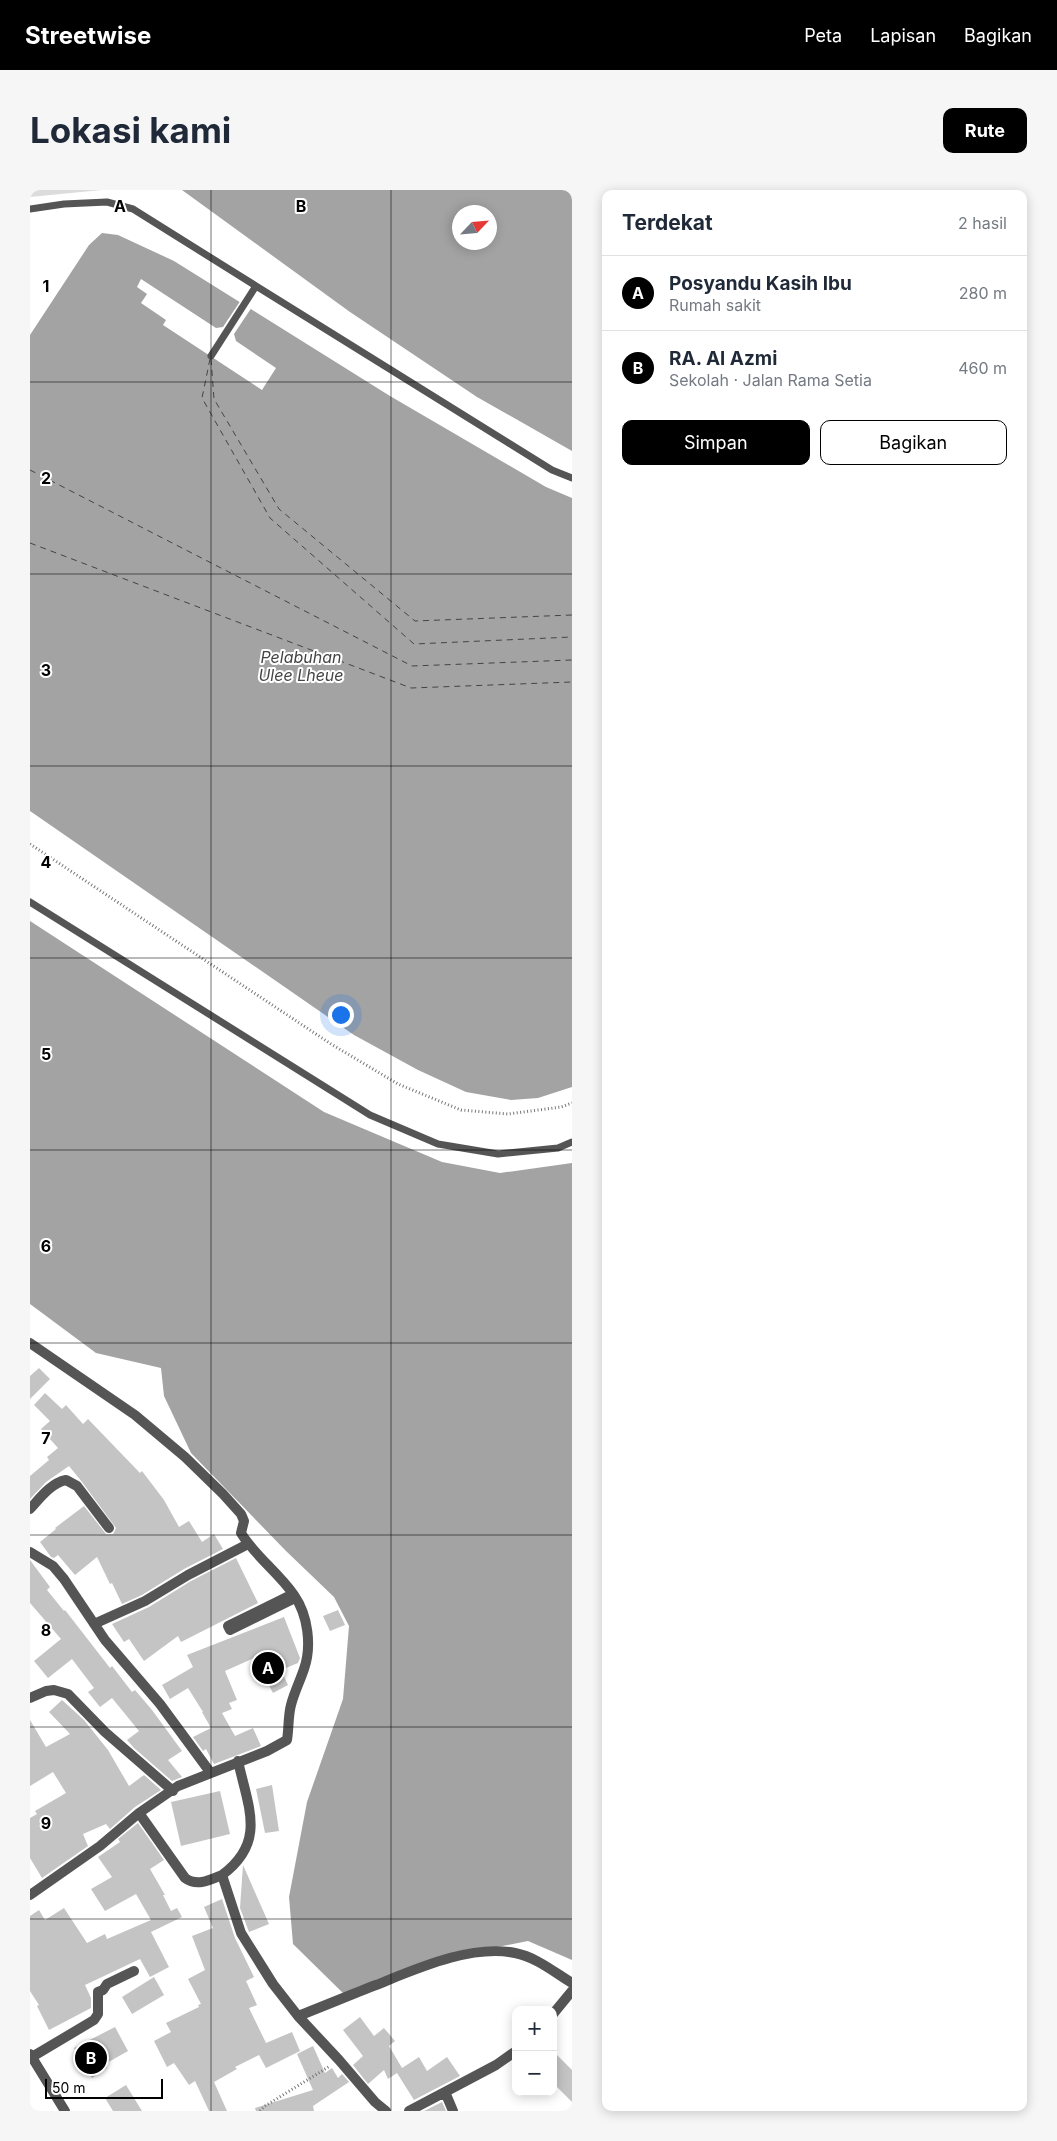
<!DOCTYPE html>
<html lang="id">
<head>
<meta charset="utf-8">
<style>
  :root { --surface:#fff; --page:#f6f6f7; --text:#1f2937; --muted:#747a83; --line:#e0e1e3; --accent:#000 }
  body { margin:0; font-family:Inter,sans-serif; background:var(--page); color:var(--text) }
  .controls { position:absolute; right:15px; bottom:15px; display:grid; overflow:hidden; border-radius:10px; box-shadow:0 2px 12px #0003 }
  .controls button { width:45px; height:45px; display:grid; place-items:center; padding:0; border:0; border-bottom:1px solid var(--line); background:var(--surface); color:var(--text); font:25px sans-serif }
  .compass { position:absolute; left:422px; top:15px; width:45px; height:45px; border-radius:50%; background:var(--surface); box-shadow:0 2px 12px #0003; rotate:64deg }
  .scale { position:absolute; left:15px; bottom:12px; width:118px; box-sizing:border-box; padding-left:5px; border:2px solid #000; border-top:0; font-size:14px; line-height:18px; white-space:nowrap; color:#000; -webkit-text-stroke:4px #fff; paint-order:stroke }
  .you { position:absolute; left:310px; top:824px; width:18px; height:18px; margin:-12px; border:4px solid #fff; border-radius:50%; background:#1a73e8; box-shadow:0 0 0 8px #1a73e833 }
  .badge { display:grid; place-items:center; width:32px; height:32px; border-radius:50%; background:var(--accent); color:#fff; font-size:16px; font-weight:700 }
  .pin { position:absolute; translate:-50% -50%; border:2px solid #fff; box-shadow:0 1px 5px #0006 }
  .list { margin:0; padding:0; list-style:none }
  h2 { display:flex; justify-content:space-between; align-items:center; height:65px; margin:0; padding:0 20px; font-size:21px }
  h2 small { font-size:16px; font-weight:400; color:var(--muted) }
  .list li { display:grid; grid-template-columns:32px 1fr auto; gap:15px; align-items:center; box-sizing:border-box; height:75px; padding:0 20px; border-top:1px solid var(--line) }
  .list b { display:block; font-size:19px; white-space:nowrap }
  .list p { margin:0; font-size:16px; white-space:nowrap; color:var(--muted) }
  .list em { font-size:16px; font-style:normal; color:var(--muted) }
  .actions { display:flex; gap:10px; padding:15px 20px }
  .actions a { flex:1; padding:11px 0; border:1px solid var(--accent); border-radius:10px; text-align:center; font-size:18px; color:var(--accent) }
  .actions .main { background:var(--accent); color:#fff }
  .map { position:relative; flex:none; width:542px; height:1921px; overflow:hidden; border-radius:10px }
  header { display:flex; align-items:center; gap:30px; box-sizing:border-box; height:70px; padding:0 25px; background:var(--accent); color:#fff }
  header strong { font-size:24px }
  nav { display:flex; gap:28px; margin-inline-start:auto; font-size:18px }
  .intro { display:flex; align-items:center; justify-content:space-between; box-sizing:border-box; height:120px; padding:0 30px }
  h1 { margin:0; font-size:35px }
  .button { padding:12px 22px; border-radius:10px; background:var(--accent); color:#fff; font-size:18px; font-weight:700 }
  main { display:flex; gap:30px; padding:0 30px }
  aside { flex:1; background:var(--surface); border-radius:10px; box-shadow:0 2px 12px #0003 }
  .map>svg:first-child { display:block }
  .green { fill:#dcdcdc }
  .water { fill:#a3a3a3; fill-rule:evenodd }
  .pier { fill:#fff }
  .lines { fill:none; stroke-linecap:round; stroke-linejoin:round }
  .ferry { stroke:#444; stroke-width:1; stroke-dasharray:6 5; stroke-linecap:butt }
  .building { fill:#c4c4c4 }
  .path { stroke:#777; stroke-width:3; stroke-dasharray:1 2.5; stroke-linecap:butt }
  .service { stroke:#555; stroke-width:7 }
  .minor { stroke:#555; stroke-width:10 }
  .tertiary { stroke:#555; stroke-width:10 }
  .grid { fill:none; stroke:#000; stroke-width:1; stroke-opacity:0.55 }
  .labels { text-anchor:middle; dominant-baseline:central; stroke-width:4; stroke-linejoin:round; paint-order:stroke }
  .water-label { font-size:16px; font-style:italic; fill:#444; stroke:#fff }
  .grid-label { font-size:16px; text-anchor:middle; font-weight:bold; fill:#000; stroke:#fff; stroke-width:4; stroke-linejoin:round; paint-order:stroke }
</style>
</head>
<body>
<header>
<strong>Streetwise</strong>
<nav><a>Peta</a><a>Lapisan</a><a>Bagikan</a></nav>
</header>
<div class="intro"><h1>Lokasi kami</h1><a class="button">Rute</a></div>
<main>
<div class="map">
<svg width="542" height="1921" viewBox="0 0 542 1921">
  <rect width="100%" height="100%" fill="#fff"/>
  <path class="green" d="M0,0H72L0,7Z"/>
  <path class="water" d="M152,0H542V261L447,207L320,122ZM430,22H460V52H430Z
    M72,43L88,45L144,71L360,206L516,297L542,308V897L508,908L481,910L436,902L388,880L324,845L0,621V145L59,55Z
    M0,731L294,922L412,972L470,983L542,973V1770L498,1751L397,1771L315,1805L263,1754L259,1707L277,1612L313,1509L319,1436L304,1407L256,1361L161,1263L134,1206L131,1178L66,1163L0,1114Z"/>
  <path class="pier" d="M111,89L186,138L193,137L211,110L222,117L204,144L206,151L246,178L232,200L133,135L136,130L111,113L117,104L107,97Z"/>
  <g class="lines">
    <path class="ferry" d="M180,169L172,208L240,328L384,454L542,447
      M181,169L184,209L249,319L385,431L542,425
      M0,280L382,476L542,470
      M0,353L381,498L542,492"/>
  </g>
  <path class="building" d="M9,1178L20,1189L0,1209V1186Z
    M15,1203L32,1219L36,1215L53,1234L58,1229L110,1283L112,1281L134,1310L149,1337L159,1331L172,1352L184,1344L193,1359L154,1379L112,1405L92,1414L82,1393L80,1394L67,1367L45,1385L28,1365L24,1368L21,1367L10,1352L26,1339L25,1338L54,1316L76,1344H83L86,1338L52,1292L39,1276L16,1292L0,1309V1286L19,1270L17,1267L28,1258L11,1239L20,1231L4,1215Z
    M206,1368L228,1413L151,1452L148,1446L114,1471L99,1449L94,1452L82,1434L119,1417L161,1391Z
    M0,1370L20,1397L17,1400L34,1421L35,1420L80,1478L82,1476L102,1502L105,1500L122,1520L152,1561L138,1570L152,1587L142,1591L104,1558L97,1550L109,1541L82,1508L70,1517L58,1502L64,1498L42,1469L18,1488L4,1471L31,1449L0,1413Z
    M308,1420L315,1435L300,1441L293,1426Z
    M254,1427L270,1468L268,1473L251,1480L258,1495L243,1503L235,1488H233L224,1468L195,1481L207,1510L199,1513L202,1519L192,1523L205,1546L223,1538L231,1556L184,1574L176,1559L173,1561L163,1547L181,1538L172,1522H173L158,1498L140,1509L132,1495L163,1477L157,1465Z
    M32,1510L54,1530L78,1560L99,1596L114,1585L131,1600L105,1617L80,1639L76,1634L53,1644L58,1656L12,1688L0,1668V1628L7,1624L5,1621L36,1603L23,1582L0,1596V1530L16,1557L40,1544L19,1522Z
    M242,1595L249,1641L235,1643L226,1599Z
    M190,1601L200,1644L151,1656L141,1612Z
    M108,1633L134,1670L120,1679L135,1705H133L141,1721L147,1718L152,1727L121,1742L139,1777L120,1787L110,1769L55,1795L61,1808V1818L19,1840L7,1816L9,1815L0,1801V1726L9,1720L15,1730L34,1718L57,1753L75,1744L77,1749L121,1730L106,1704L75,1721L61,1699L82,1687L68,1667L90,1652L88,1649Z
    M213,1675L239,1734L219,1742L210,1718Z
    M192,1709L205,1748L224,1787L216,1791L227,1815L219,1818L236,1853L262,1842L270,1861L236,1878L229,1865L205,1877L207,1879L184,1892L197,1921H179L165,1891L159,1895L144,1873L137,1877L124,1851L141,1842L136,1833L169,1817L168,1815L171,1814L158,1789L175,1780L162,1746L183,1738L174,1717Z
    M124,1787L134,1805L102,1824L92,1807Z
    M330,1827L344,1846L354,1838L365,1851L359,1856L372,1878L389,1867L397,1881L417,1867L430,1886L384,1910L367,1883L358,1889L354,1880L338,1894L323,1875L333,1866L313,1840Z
    M85,1837L98,1861L75,1874L77,1878L62,1888L44,1858Z
    M283,1856L295,1883L302,1878L308,1888L312,1884L319,1892L283,1916L284,1921H226L225,1918L283,1900L267,1864Z
    M523,1861L542,1880V1912L523,1893Z
    M96,1895L112,1921H83L75,1908Z
    M412,1912L416,1921H394Z"/>
  <g class="lines">
    <path class="path" d="M0,654L301,854L368,894L431,920L478,924L531,917L542,913
      M230,1921L235,1916L300,1876"/>
    <path class="service" d="M0,19L34,14L77,12L103,19L226,96L181,166
      M226,96L522,280L542,288
      M0,712L340,925L408,954L468,964L528,958L542,952"/>
    <path class="minor" d="M0,1153L105,1225L155,1267L193,1304L211,1324L214,1331L211,1343C225,1366 248,1382 264,1405C278,1425 282,1456 274,1479C270,1491 264,1503 261,1515C258,1526 259,1538 257,1550L237,1561L148,1596L109,1623L70,1656L0,1705
      M0,1319C10,1308 21,1293 36,1290L47,1296L79,1338
      M0,1362L23,1376L34,1389L75,1450L130,1514L180,1582
      M263,1404L265,1408L200,1440L198,1436Z
      M64,1434L115,1411L158,1385L218,1354
      M0,1508L16,1501L24,1500L38,1504L75,1542L143,1601
      M208,1571C218,1617 237,1652 192,1685L211,1743L243,1794L268,1826L309,1870L345,1912L356,1921
      M109,1623L155,1688C167,1697 180,1690 192,1685
      M523,1824L542,1801
      M268,1826C294,1816 320,1805 346,1795C386,1779 441,1754 485,1763C506,1767 524,1782 542,1793
      M2,1867L64,1830L68,1824V1802L73,1800L77,1794L104,1781
      M415,1902L466,1875L486,1861
      M379,1921L415,1902L423,1921"/>
    <path class="tertiary" d="M0,1864L35,1921"/>
  </g>
  <path class="grid" d="M181,0V1921M361,0V1921M0,192H542M0,384H542M0,576H542M0,768H542M0,960H542M0,1153H542M0,1345H542M0,1537H542M0,1729H542"/>
  <g class="labels">
    <g class="water-label">
      <text x="271" y="467">Pelabuhan<tspan x="271" dy="18">Ulee Lheue</tspan></text>
    </g>
  </g>
  <g class="grid-label">
    <text x="90" y="22">A</text>
    <text x="271" y="22">B</text>
    <text x="16" y="102">1</text>
    <text x="16" y="294">2</text>
    <text x="16" y="486">3</text>
    <text x="16" y="678">4</text>
    <text x="16" y="870">5</text>
    <text x="16" y="1062">6</text>
    <text x="16" y="1254">7</text>
    <text x="16" y="1446">8</text>
    <text x="16" y="1639">9</text>
  </g>
</svg>
<div class="controls">
<button>+</button>
<button>−</button>
</div>
<svg class="compass" viewBox="-18 -18 36 36"><path d="M0-13l5 13h-10z" fill="#e53935"/><path d="M0 13l5-13h-10z" fill="#747a83"/></svg>
<div class="scale">50 m</div>
<div class="you"></div>
<div class="pin badge" style="left:238px;top:1478px">A</div>
<div class="pin badge" style="left:61px;top:1868px">B</div>
</div>
<aside>
<h2>Terdekat<small>2 hasil</small></h2>
<ul class="list">
<li><span class="badge">A</span><div><b>Posyandu Kasih Ibu</b><p>Rumah sakit</p></div><em>280 m</em></li>
<li><span class="badge">B</span><div><b>RA. Al Azmi</b><p>Sekolah · Jalan Rama Setia</p></div><em>460 m</em></li>
</ul>
<div class="actions"><a class="main">Simpan</a><a>Bagikan</a></div>
</aside>
</main>
</body>
</html>
